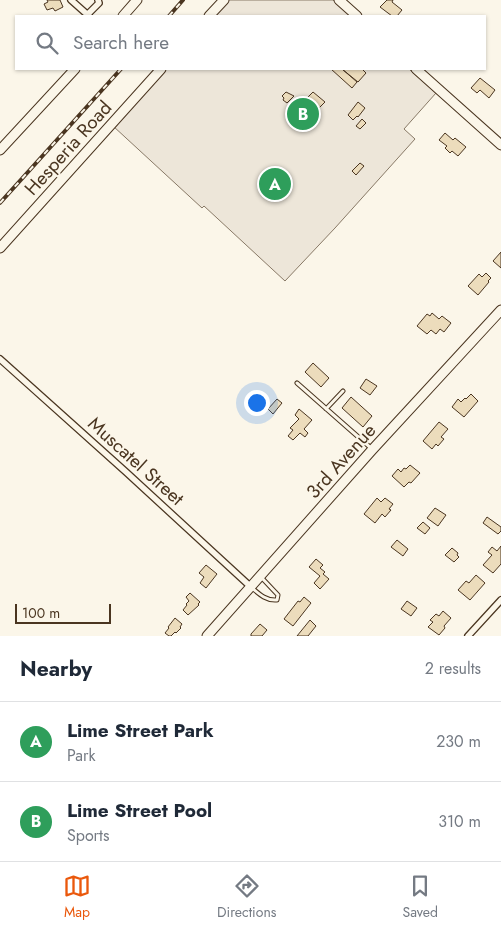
<!DOCTYPE html>
<html lang="en">
<head>
<meta charset="utf-8">
<style>
  :root { --surface:#fff; --page:#f2f2f3; --text:#1f2937; --muted:#747a83; --line:#e0e1e3; --accent:#ea580c }
  body { margin:0; font-family:Jost,sans-serif; background:var(--page); color:var(--text) }
  .scale { position:absolute; left:15px; bottom:12px; width:96px; box-sizing:border-box; padding-left:5px; border:2px solid #4a3520; border-top:0; font-size:14px; line-height:18px; white-space:nowrap; color:#4a3520; -webkit-text-stroke:4px #fbf6e9; paint-order:stroke }
  .you { position:absolute; left:256px; top:402px; width:18px; height:18px; margin:-12px; border:4px solid #fff; border-radius:50%; background:#1a73e8; box-shadow:0 0 0 8px #1a73e833 }
  .badge { display:grid; place-items:center; width:32px; height:32px; border-radius:50%; background:var(--accent); color:#fff; font-size:16px; font-weight:700 }
  .pin { position:absolute; translate:-50% -50%; border:2px solid #fff; box-shadow:0 1px 5px #0006 }
  .list { margin:0; padding:0; list-style:none }
  h2 { display:flex; justify-content:space-between; align-items:center; height:65px; margin:0; padding:0 20px; font-size:21px }
  h2 small { font-size:16px; font-weight:400; color:var(--muted) }
  .list li { display:grid; grid-template-columns:32px 1fr auto; gap:15px; align-items:center; box-sizing:border-box; height:80px; padding:0 20px; border-top:1px solid var(--line) }
  .list b { display:block; font-size:19px; white-space:nowrap }
  .list p { margin:0; font-size:16px; white-space:nowrap; color:var(--muted) }
  .list em { font-size:16px; font-style:normal; color:var(--muted) }
  .icon { flex:none; width:28px; height:28px; fill:none; stroke:currentColor; stroke-width:2; stroke-linecap:round; stroke-linejoin:round }
  .map { position:relative; flex:none; width:501px; height:636px; overflow:hidden }
  .search { position:absolute; background:var(--surface); box-shadow:0 1px 4px #0004; left:15px; right:15px; top:15px; height:55px; display:flex; align-items:center; gap:12px; box-sizing:border-box; padding:0 18px; border-radius:0px; color:var(--muted); font-size:19px }
  .sheet { height:225px; background:var(--surface) }
  nav { display:flex; justify-content:space-around; align-items:center; box-sizing:border-box; height:70px; border-top:1px solid var(--line); background:var(--surface); font-size:14px; color:var(--muted) }
  nav a { display:grid; justify-items:center; gap:2px }
  nav .on { color:var(--accent) }
  .map>svg:first-child { display:block }
  .green { fill:#ede6d9; stroke:#887966 }
  .water { fill:#dcd4c6; stroke:#887966 }
  .building { fill:#ecdcbc; stroke:#4a3520 }
  .lines { fill:none; stroke-linecap:round; stroke-linejoin:round }
  .lane-casing { stroke:#4a3520; stroke-width:5 }
  .street-casing { stroke:#4a3520; stroke-width:8 }
  .secondary-casing { stroke:#4a3520; stroke-width:11 }
  .lane { stroke:#fbf6e9; stroke-width:3 }
  .street { stroke:#fbf6e9; stroke-width:5.5 }
  .secondary { stroke:#fbf6e9; stroke-width:9 }
  .rail-casing { stroke:#4a3520; stroke-width:4 }
  .rail { stroke:#fbf6e9; stroke-width:2; stroke-dasharray:5.5; stroke-linecap:butt }
  .labels { text-anchor:middle; dominant-baseline:central; stroke-width:4; stroke-linejoin:round; paint-order:stroke }
  .street-label { font-size:19px; fill:#4a3520; stroke:#fbf6e9 }
</style>
</head>
<body>
<div class="map">
<svg width="501" height="636" viewBox="0 0 501 636">
  <rect width="100%" height="100%" fill="#fbf6e9"/>
  <path class="green" d="M227,0H333L351,16H213Z
    M165,69H409L436,93L404,129L415,139L335,228L285,281L204,206L202,208L113,126Z"/>
  <path class="water" d="M307,101L315,109L300,125L293,119Z"/>
  <path class="building" d="M47,0H60L63,7L55,11L53,8L47,10L44,4L48,2Z
    M387,0H393L392,2L402,10L397,16H392L380,7Z
    M331,69H342L357,82L352,88Z
    M342,69H362L366,73L358,82Z
    M480,78L495,90L489,98L480,90L477,93L471,88Z
    M286,92L294,96L287,103L283,100L284,98L282,96Z
    M313,92L325,102L318,109L307,98Z
    M358,102L365,108L358,117L357,116L353,120L348,115Z
    M362,119L366,123L360,129L356,126Z
    M445,133L453,140L455,138L466,147L458,156L452,151L450,153L445,148L447,146L439,140Z
    M360,163L364,166L356,175L352,171Z
    M501,252V268L493,261Z
    M486,273L491,278L488,281L489,282L478,295L468,286L479,274L482,277Z
    M432,313L439,319L442,316L451,323L444,332L440,329L436,334L431,330L427,334L417,326L427,314L430,316Z
    M313,363L329,378L321,387L305,372Z
    M366,379L377,386L370,395L360,388Z
    M471,394L478,401L464,417L452,407L458,399L461,402L465,398L466,399Z
    M351,397L372,416L363,427L342,408Z
    M277,399L282,403L273,414L268,409Z
    M299,409L312,420L304,429L308,433L305,437L300,433L293,440L288,436L293,430L290,428L299,419L295,415Z
    M439,422L448,429L441,437L444,439L438,446L436,444L432,449L423,441Z
    M410,465L420,473L411,483L409,482L404,487L392,476L398,469L401,472L404,468L406,469Z
    M377,498L381,502L385,498L393,504L389,509L391,510L385,517L382,514L375,523L364,514Z
    M435,508L446,515L438,526L427,518Z
    M487,517L501,527V531L498,534L483,523Z
    M423,522L430,528L425,534L417,528Z
    M397,540L408,549L403,556L391,547Z
    M501,546V564L493,573L483,565L492,555L488,552L492,547L497,551Z
    M452,548L458,553L457,555L459,557L454,562L445,555Z
    M316,559L323,565L320,568L325,572L323,574L329,579L320,589L314,583L320,576L309,567Z
    M206,565L217,574L206,588L200,583L204,577L199,573Z
    M476,575L485,583L470,600L458,590L466,581L469,583Z
    M190,593L200,602L198,604L199,605L188,615L183,610L187,605L186,604L189,601L186,597Z
    M304,597L311,603L293,626L284,619L298,601L300,602Z
    M407,601L417,608L411,616L401,609Z
    M443,611L451,618L444,626L445,628L439,635L428,627L433,622L430,620L436,614L439,616Z
    M175,618L182,624L180,627L181,628L176,633L175,632L171,636H169L165,633L169,628L168,627Z
    M310,620L316,626L308,636H297Z
    M260,624L267,630L262,636H251V634Z"/>
  <g class="lines">
    <g class="lane-casing">
      <path id="lane" d="M297,383L372,449
        M326,409L343,391
        M251,587C259,594 266,601 277,600L278,595L261,577"/>
    </g>
    <g class="street-casing">
      <path id="street" d="M71,0L89,16
        M87,15L99,3L98,0
        M0,359L126,472L251,587
        M468,636L501,600"/>
    </g>
    <g class="secondary-casing">
      <path id="secondary" d="M339,0L357,16
        M123,16L137,0
        M209,16L224,0
        M416,69L501,145
        M0,150L75,69
        M0,248L161,69
        M207,636L372,450L501,310"/>
    </g>
    <use href="#lane" class="lane"/>
    <use href="#street" class="street"/>
    <use href="#secondary" class="secondary"/>
    <g class="rail-casing">
      <path id="rail" d="M169,16L183,0
        M0,203L121,69"/>
    </g>
    <use href="#rail" class="rail"/>
  </g>
  <g class="labels">
    <g class="street-label">
      <text transform="translate(68 148) rotate(-48)">Hesperia Road</text>
      <text transform="translate(136 461) rotate(42)">Muscatel Street</text>
      <text transform="translate(341 461) rotate(-48)">3rd Avenue</text>
    </g>
  </g>
</svg>
<div class="scale">100 m</div>
<div class="you"></div>
<div class="pin badge" style="left:275px;top:184px;background:#2e9e5b">A</div>
<div class="pin badge" style="left:303px;top:114px;background:#2e9e5b">B</div>
<div class="search"><svg class="icon" aria-label="search" viewBox="0 0 24 24"><circle cx="10" cy="10" r="6"/><path d="M15 15l6 6"/></svg>Search here</div>
</div>
<section class="sheet">
<h2>Nearby<small>2 results</small></h2>
<ul class="list">
<li><span class="badge" style="background:#2e9e5b">A</span><div><b>Lime Street Park</b><p>Park</p></div><em>230 m</em></li>
<li><span class="badge" style="background:#2e9e5b">B</span><div><b>Lime Street Pool</b><p>Sports</p></div><em>310 m</em></li>
</ul>
</section>
<nav>
<a class="on"><svg class="icon" aria-label="map" viewBox="0 0 24 24"><path d="M3 6l6-2 6 2 6-2v14l-6 2-6-2-6 2zM9 4v14M15 6v14"/></svg>Map</a>
<a><svg class="icon" aria-label="directions" viewBox="0 0 24 24"><path d="M12 3l9 9-9 9-9-9zM9 14v-3h6M13 9l2 2-2 2"/></svg>Directions</a>
<a><svg class="icon" aria-label="saved" viewBox="0 0 24 24"><path d="M7 4h10v16l-5-4-5 4z"/></svg>Saved</a>
</nav>
</body>
</html>
